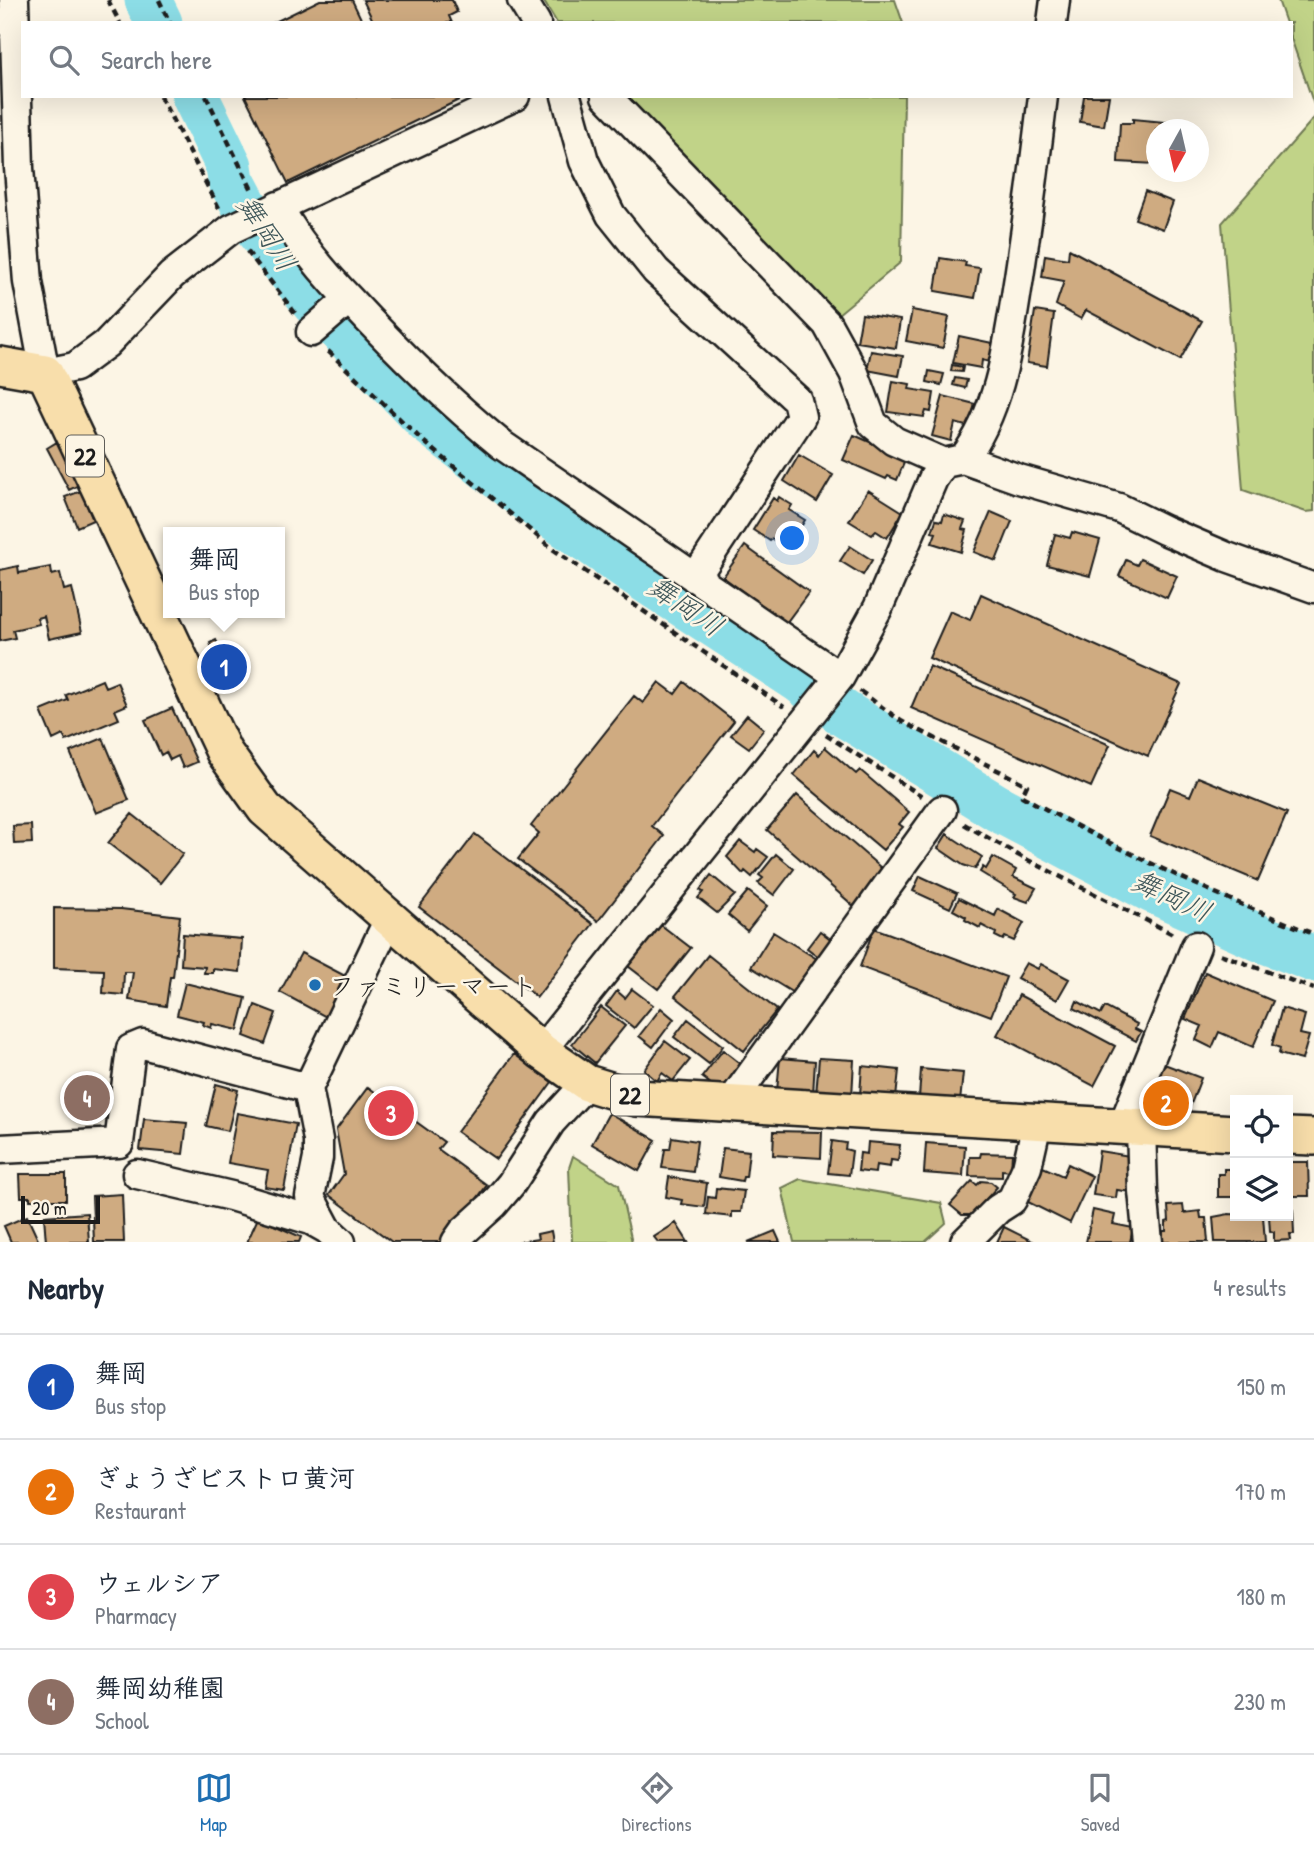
<!DOCTYPE html>
<html lang="en">
<head>
<meta charset="utf-8">
<style>
  :root { --surface:#fff; --page:#f2f2f3; --text:#1f2937; --muted:#747a83; --line:#e0e1e3; --accent:#1f6fb2 }
  body { margin:0; font-family:"Patrick Hand","Klee One",sans-serif; background:var(--page); color:var(--text) }
  .controls { position:absolute; right:21px; bottom:21px; display:grid; overflow:hidden; border-radius:0px; box-shadow:0 7px 28px #0002 }
  .controls button { width:63px; height:63px; display:grid; place-items:center; padding:0; border:0; border-bottom:2px solid var(--line); background:var(--surface); color:var(--text); font:35px sans-serif }
  .compass { position:absolute; left:1146px; top:119px; width:63px; height:63px; border-radius:50%; background:var(--surface); box-shadow:0 7px 28px #0002; rotate:188deg }
  .scale { position:absolute; left:21px; bottom:18px; width:79px; box-sizing:border-box; padding-left:7px; border:4px solid #1c1c1c; border-top:0; font-size:19px; line-height:24px; white-space:nowrap; color:#1c1c1c; -webkit-text-stroke:5px #fcf5e5; paint-order:stroke }
  .you { position:absolute; left:793px; top:539px; width:24px; height:24px; margin:-18px; border:5px solid #fff; border-radius:50%; background:#1a73e8; box-shadow:0 0 0 10px #1a73e833 }
  .badge { display:grid; place-items:center; width:46px; height:46px; border-radius:50%; background:var(--accent); color:#fff; font-size:23px; font-weight:700 }
  .pin { position:absolute; translate:-50% -50%; border:4px solid #fff; box-shadow:0 2px 7px #0006 }
  .popup { position:absolute; left:163px; top:527px; width:122px; height:91px; box-sizing:border-box; display:grid; place-content:center; border-radius:0px; background:var(--surface); filter:drop-shadow(0 2px 5px #0005); font-size:23px; white-space:nowrap; color:var(--muted) }
  .popup b { font-size:26px; color:var(--text) }
  .popup::after { content:''; position:absolute; left:50%; top:100%; margin-left:-14px; border:14px solid transparent; border-top-color:var(--surface) }
  .list { margin:0; padding:0; list-style:none }
  h2 { display:flex; justify-content:space-between; align-items:center; height:91px; margin:0; padding:0 28px; font-size:30px }
  h2 small { font-size:23px; font-weight:400; color:var(--muted) }
  .list li { display:grid; grid-template-columns:46px 1fr auto; gap:21px; align-items:center; box-sizing:border-box; height:105px; padding:0 28px; border-top:2px solid var(--line) }
  .list b { display:block; font-size:26px; white-space:nowrap }
  .list p { margin:0; font-size:23px; white-space:nowrap; color:var(--muted) }
  .list em { font-size:23px; font-style:normal; color:var(--muted) }
  .icon { flex:none; width:38px; height:38px; fill:none; stroke:currentColor; stroke-width:2; stroke-linecap:round; stroke-linejoin:round }
  .map { position:relative; flex:none; width:1314px; height:1242px; overflow:hidden }
  .search { position:absolute; background:var(--surface); box-shadow:0 7px 28px #0002; left:21px; right:21px; top:21px; height:77px; display:flex; align-items:center; gap:18px; box-sizing:border-box; padding:0 24px; border-radius:0px; color:var(--muted); font-size:26px }
  .sheet { height:511px; background:var(--surface) }
  nav { display:flex; justify-content:space-around; align-items:center; box-sizing:border-box; height:98px; border-top:2px solid var(--line); background:var(--surface); font-size:19px; color:var(--muted) }
  nav a { display:grid; justify-items:center; gap:4px }
  nav .on { color:var(--accent) }
  .map>svg:first-child { display:block }
  .green { fill:#c1d388; stroke:#6e7852; stroke-width:2 }
  .lines { fill:none; stroke-linecap:round; stroke-linejoin:round }
  .river { stroke:#8cdde6; stroke-width:47 }
  .building { fill:#cfab81; stroke:#1c1c1c; stroke-width:2 }
  .minor-casing { stroke:#1c1c1c; stroke-width:33 }
  .major-casing { stroke:#1c1c1c; stroke-width:40 }
  .path { stroke:#1c1c1c; stroke-width:4.5; stroke-dasharray:7 5; stroke-linecap:butt }
  .minor { stroke:#fcf5e5; stroke-width:28 }
  .major { stroke:#f8deab; stroke-width:35 }
  .poi-dot { fill:#1f6fb2; stroke:#fcf5e5; stroke-width:2.5 }
  .labels { text-anchor:middle; dominant-baseline:central; stroke-width:5; stroke-linejoin:round; paint-order:stroke }
  .shield { fill:#fcf5e5; stroke:#5f5d58; stroke-width:2 }
  .shield-label { font-size:24px; font-weight:bold; fill:#1c1c1c }
  .poi-label { font-size:26px; fill:#1c1c1c; stroke:#fcf5e5; text-anchor:start }
  .water-label { font-size:28px; font-style:italic; fill:#3e5659; stroke:#fcf5e5 }
</style>
</head>
<body>
<div class="map">
<svg width="1314" height="1242" viewBox="0 0 1314 1242">
  <rect width="100%" height="100%" fill="#fcf5e5"/>
  <filter id="ink" filterUnits="userSpaceOnUse"><feTurbulence type="fractalNoise" baseFrequency=".0143" numOctaves="2"/><feDisplacementMap in="SourceGraphic" scale="14" xChannelSelector="R" yChannelSelector="G"/><feConvolveMatrix kernelMatrix="1 2 1 2 8 2 1 2 1" color-interpolation-filters="sRGB"/></filter>
  <g filter="url(#ink)">
    <path class="green" d="M543,0H895L903,23H557Z
      M1278,0H1314V105L1291,38V23H1286Z
      M619,96H904L901,262L837,315Z
      M1314,118V511L1306,512L1243,490L1222,223Z
      M573,1156L619,1185L632,1242H572L569,1168Z
      M800,1179L941,1203L946,1223L925,1242H794L782,1188Z"/>
    <g class="lines">
      <path class="river" d="M148,0L159,23
        M195,96L229,166L231,180L256,227L315,303L428,421L520,493L653,584L799,679L843,713L999,809L1151,889L1260,938L1314,959"/>
    </g>
    <path class="building" d="M320,0H352L363,23H273Z
      M363,0H452L457,12L449,16L452,23H374Z
      M245,96H467L288,183Z
      M1084,96H1109L1104,126L1080,122Z
      M1133,119L1195,125V130H1156V164L1118,162L1120,123H1133Z
      M1145,191L1173,202L1163,229L1135,219Z
      M1069,249L1202,321L1180,360L1086,310L1081,319L1056,305L1064,281L1042,277L1045,255L1068,259Z
      M940,258L966,262L965,266L980,268L975,298L935,291Z
      M912,310L949,317L943,348L906,341Z
      M1035,311L1054,314L1047,366L1027,363Z
      M862,314L900,320L896,348L857,342Z
      M959,336L997,344L993,363L982,360L981,368L953,363Z
      M871,351L903,356L899,376L867,370Z
      M952,365L963,367L962,372L951,371Z
      M929,371L944,374L941,385L927,382Z
      M955,378L967,380L965,388L953,385Z
      M893,381L910,384L909,389L934,393L931,412L926,411L924,417L888,412Z
      M943,396L975,404L969,427L955,423L951,441L932,436Z
      M854,435L906,458L897,480L888,476L886,479L843,460Z
      M57,442L79,485L69,490L47,448Z
      M799,455L833,475L817,502L784,481Z
      M868,490L903,512L887,538L876,531L872,535L849,521Z
      M81,491L93,520L77,527L65,497Z
      M779,497L792,505L789,510L805,520L788,548L772,539L770,541L753,530L773,498L777,501Z
      M991,512L1012,521L996,561L974,552Z
      M944,514L965,521L962,529L967,530L961,552L932,543L936,533L932,532L936,520L942,521Z
      M1072,532L1100,540L1090,576L1047,565L1055,534L1070,538Z
      M745,546L809,592L786,623L723,577Z
      M850,546L872,560L863,575L840,561Z
      M1140,559L1177,576L1167,598L1119,576L1126,560L1137,565Z
      M18,566L19,573L51,567L52,575L60,573L64,590L72,588L82,632L49,639L44,616L37,618L39,624L13,630L15,638L0,641V570Z
      M981,594L1181,684L1148,756L929,658L950,611L970,620Z
      M216,640L228,669L222,671L210,643Z
      M929,666L1110,745L1091,787L911,708Z
      M102,680L105,687L117,682L127,705L115,710L119,719L66,741L63,735L53,740L41,711L68,700L66,695Z
      M659,682L675,694L684,682L734,721L652,826L664,836L598,921L518,859L539,833L531,826L634,696L643,703Z
      M172,708L197,762L183,768L178,756L170,760L166,752L161,755L145,720Z
      M747,715L764,729L749,748L731,735Z
      M103,738L129,800L96,813L70,752Z
      M825,747L856,774L860,770L909,812L899,824L903,827L883,850L794,775L814,750L819,755Z
      M1198,777L1287,813L1258,881L1150,836L1170,788L1190,796Z
      M797,795L887,873L856,908L767,830Z
      M132,814L183,854L160,883L108,843Z
      M31,825L32,843L14,844L13,826Z
      M475,834L593,924L537,997L419,907Z
      M947,834L982,857L975,869L963,865L938,848Z
      M740,841L755,852L757,849L768,857L752,877L745,871L743,874L727,857Z
      M776,854L794,869L774,895L758,883L763,878L759,875Z
      M993,857L1016,870L1013,877L1036,888L1028,902L1014,897L1016,894L980,872L983,867L986,869Z
      M711,875L735,895L717,913L698,898L703,892L700,890Z
      M920,876L957,893L950,908L913,891Z
      M748,891L767,906L747,931L728,915Z
      M959,898L995,916L998,909L1024,923L1014,941L1005,937L1003,940L995,936L996,933L981,925L980,928L965,920L966,917L953,910Z
      M54,908L121,909L180,916L173,977H170L166,1006L129,1000L133,972H124L123,995L103,993L104,970L54,968Z
      M661,925L691,948L658,989L628,966Z
      M874,928L1006,977L991,1016L860,967Z
      M820,931L837,944L824,961L807,948Z
      M773,932L817,959L795,994L751,967Z
      M183,934L242,939L240,972L213,969V973H204L205,967L181,965Z
      M301,953L349,978L328,1018L280,992Z
      M708,955L777,1010L744,1051L675,996Z
      M1026,963L1038,969L1041,964L1069,979L1057,1000L1017,978Z
      M1205,972L1273,1001L1253,1047L1219,1032L1212,1048L1196,1040L1202,1026L1185,1019Z
      M185,983L246,998L238,1030L212,1024L211,1028L203,1025L204,1022L177,1015Z
      M632,989L653,1005L634,1028L606,1006L617,991L625,998Z
      M1019,995L1115,1046L1094,1086L997,1035Z
      M1077,1001L1101,1014L1105,1007L1137,1024L1135,1029L1141,1032L1136,1041L1074,1008Z
      M255,1005L276,1013L265,1044L244,1036Z
      M601,1007L625,1026L595,1063L572,1044Z
      M661,1008L674,1019L653,1047L639,1036Z
      M1282,1008L1305,1015L1300,1034L1309,1036L1302,1060L1279,1054L1280,1048L1272,1045Z
      M688,1019L723,1046L709,1064L674,1037Z
      M665,1041L690,1060L673,1081L662,1073L657,1081L644,1070Z
      M723,1050L746,1068L720,1091L702,1077Z
      M514,1054L552,1082L496,1159L457,1132Z
      M780,1058L815,1061L813,1094L777,1091Z
      M819,1058L854,1060L852,1097L816,1095Z
      M1159,1062L1201,1078L1189,1109L1159,1098L1155,1110L1143,1105Z
      M862,1066L899,1070L896,1098L860,1095Z
      M921,1069L963,1073L960,1102L919,1098Z
      M216,1084L238,1090L228,1131L206,1126Z
      M368,1087L444,1142L438,1149L487,1185L445,1242H392L329,1195L344,1174L336,1130Z
      M237,1113L296,1124L284,1190L265,1187L268,1170L228,1163Z
      M609,1113L656,1140L639,1171L592,1144Z
      M144,1119L187,1123L183,1154L140,1150Z
      M774,1131L822,1132L821,1158L773,1155Z
      M672,1137L697,1141L693,1172L662,1168L665,1149H670Z
      M832,1141L846,1143L845,1149L852,1151L849,1175L828,1173Z
      M868,1142L900,1145L898,1161L891,1160L890,1167L876,1165L875,1173L858,1171L860,1153L867,1154Z
      M926,1143L965,1146L963,1176L924,1173Z
      M723,1148L749,1151L746,1177H743L742,1181L719,1177Z
      M1099,1151L1136,1157L1131,1192L1117,1190L1116,1198L1093,1195Z
      M981,1153L1012,1154L1011,1171L1002,1170V1177L969,1176L970,1157H980Z
      M1288,1162H1308L1309,1196H1288Z
      M1068,1164L1092,1176L1070,1223L1026,1201L1043,1167L1063,1176Z
      M1224,1169H1235V1197H1218V1174H1224Z
      M20,1174H66V1200H30V1197H21Z
      M669,1177L707,1183L704,1207L681,1204L682,1200L666,1197Z
      M972,1181L977,1185L981,1181L991,1182L997,1187L972,1215H962L950,1205Z
      M716,1188L744,1191L741,1212H732V1217L706,1214L708,1197L715,1198Z
      M122,1194L124,1242H94L92,1196Z
      M1183,1205L1184,1213L1200,1211L1201,1218H1206L1208,1242H1163V1231H1166V1222L1169,1221L1168,1206Z
      M1093,1210L1115,1215L1113,1224L1133,1228L1130,1242H1086Z
      M1288,1210H1293L1294,1234H1290L1291,1240L1274,1241V1232L1270,1231L1269,1216H1288Z
      M87,1213L89,1242H46L44,1216Z
      M1229,1214L1263,1216L1265,1242H1215L1213,1217Z
      M27,1216L39,1242H11L4,1226Z
      M258,1218L301,1237L299,1242H247Z
      M676,1223L688,1242H658L654,1237Z
      M1004,1227L1034,1242H997Z
      M551,1231L553,1242H518L538,1239L537,1234Z
      M775,1231L780,1242H748Z"/>
    <g class="lines">
      <g class="minor-casing">
        <path id="minor" d="M14,0L19,168L28,282L45,373L75,367L106,344L172,275L231,229L515,96
          M522,0L536,23
          M1052,23L1055,0
          M566,96L584,161L611,215L656,271L797,400L801,417L695,578
          M606,96L827,324L854,373L873,424L894,441L944,463L963,459L1019,479L1119,508L1164,530L1227,557L1314,588
          M278,206C297,241 321,270 349,299L311,332
          M349,299C397,351 447,400 502,445L840,677
          M963,459C1002,409 1009,338 1019,277C1028,217 1036,157 1043,96
          M541,1051L840,677L878,608L933,479L944,463
          M308,1088L318,1140V1158L310,1197L327,1229
          M730,1104L942,810
          M1122,1128L1196,946
          M1141,1128L1143,1191L1148,1242
          M0,1149L119,1143L131,1049L143,1044L308,1088L389,919
          M137,1174L231,1196L311,1220L327,1229L341,1242
          M456,1242L463,1232L494,1204L511,1184L551,1122L587,1083
          M965,1242L998,1209L1012,1200L1027,1167L1037,1123"/>
      </g>
      <g class="major-casing">
        <path id="major" d="M0,365L45,373L224,752L265,809L541,1051L587,1083L636,1098L1235,1133
          M1288,1136L1314,1137"/>
      </g>
      <path class="path" d="M108,0L120,23
        M159,0L170,23
        M160,96L219,208
        M206,96L252,190
        M247,251L295,313
        M328,351L422,440L554,550L784,707
        M860,691L901,721L1027,785L1022,796C1116,849 1214,895 1314,934
        M826,735L922,796
        M964,824L1018,855L1173,934
        M1220,954L1314,989"/>
      <use href="#minor" class="minor"/>
      <use href="#major" class="major"/>
    </g>
  </g>
  <circle class="poi-dot" cx="315" cy="985" r="7"/>
  <g class="labels">
    <g class="shield">
      <rect x="66" y="435.5" width="38" height="41" rx="5"/>
      <rect x="611" y="1074.5" width="38" height="41" rx="5"/>
    </g>
    <g class="shield-label">
      <text x="85" y="456">22</text>
      <text x="630" y="1095">22</text>
    </g>
    <g class="poi-label">
      <text x="329" y="985">ファミリーマート</text>
    </g>
    <g class="water-label">
      <text transform="translate(267 233) rotate(57)">舞岡川</text>
      <text transform="translate(686 606) rotate(34)">舞岡川</text>
      <text transform="translate(1172 896) rotate(25)">舞岡川</text>
    </g>
  </g>
</svg>
<div class="controls">
<button><svg class="icon" aria-label="locate" viewBox="0 0 24 24"><circle cx="12" cy="12" r="6"/><path d="M12 2v4M12 18v4M2 12h4M18 12h4"/></svg></button>
<button><svg class="icon" aria-label="layers" viewBox="0 0 24 24"><path d="M12 4l9 5-9 5-9-5zM3 14l9 5 9-5"/></svg></button>
</div>
<svg class="compass" viewBox="-18 -18 36 36"><path d="M0-13l5 13h-10z" fill="#e53935"/><path d="M0 13l5-13h-10z" fill="#747a83"/></svg>
<div class="scale">20 m</div>
<div class="you"></div>
<div class="pin badge" style="left:224px;top:667px;background:#1a4fb4">1</div>
<div class="popup"><b>舞岡</b>Bus stop</div>
<div class="pin badge" style="left:1166px;top:1103px;background:#e8710a">2</div>
<div class="pin badge" style="left:391px;top:1113px;background:#e0444e">3</div>
<div class="pin badge" style="left:87px;top:1098px;background:#8d6e63">4</div>
<div class="search"><svg class="icon" aria-label="search" viewBox="0 0 24 24"><circle cx="10" cy="10" r="6"/><path d="M15 15l6 6"/></svg>Search here</div>
</div>
<section class="sheet">
<h2>Nearby<small>4 results</small></h2>
<ul class="list">
<li><span class="badge" style="background:#1a4fb4">1</span><div><b>舞岡</b><p>Bus stop</p></div><em>150 m</em></li>
<li><span class="badge" style="background:#e8710a">2</span><div><b>ぎょうざビストロ黄河</b><p>Restaurant</p></div><em>170 m</em></li>
<li><span class="badge" style="background:#e0444e">3</span><div><b>ウェルシア</b><p>Pharmacy</p></div><em>180 m</em></li>
<li><span class="badge" style="background:#8d6e63">4</span><div><b>舞岡幼稚園</b><p>School</p></div><em>230 m</em></li>
</ul>
</section>
<nav>
<a class="on"><svg class="icon" aria-label="map" viewBox="0 0 24 24"><path d="M3 6l6-2 6 2 6-2v14l-6 2-6-2-6 2zM9 4v14M15 6v14"/></svg>Map</a>
<a><svg class="icon" aria-label="directions" viewBox="0 0 24 24"><path d="M12 3l9 9-9 9-9-9zM9 14v-3h6M13 9l2 2-2 2"/></svg>Directions</a>
<a><svg class="icon" aria-label="saved" viewBox="0 0 24 24"><path d="M7 4h10v16l-5-4-5 4z"/></svg>Saved</a>
</nav>
</body>
</html>
